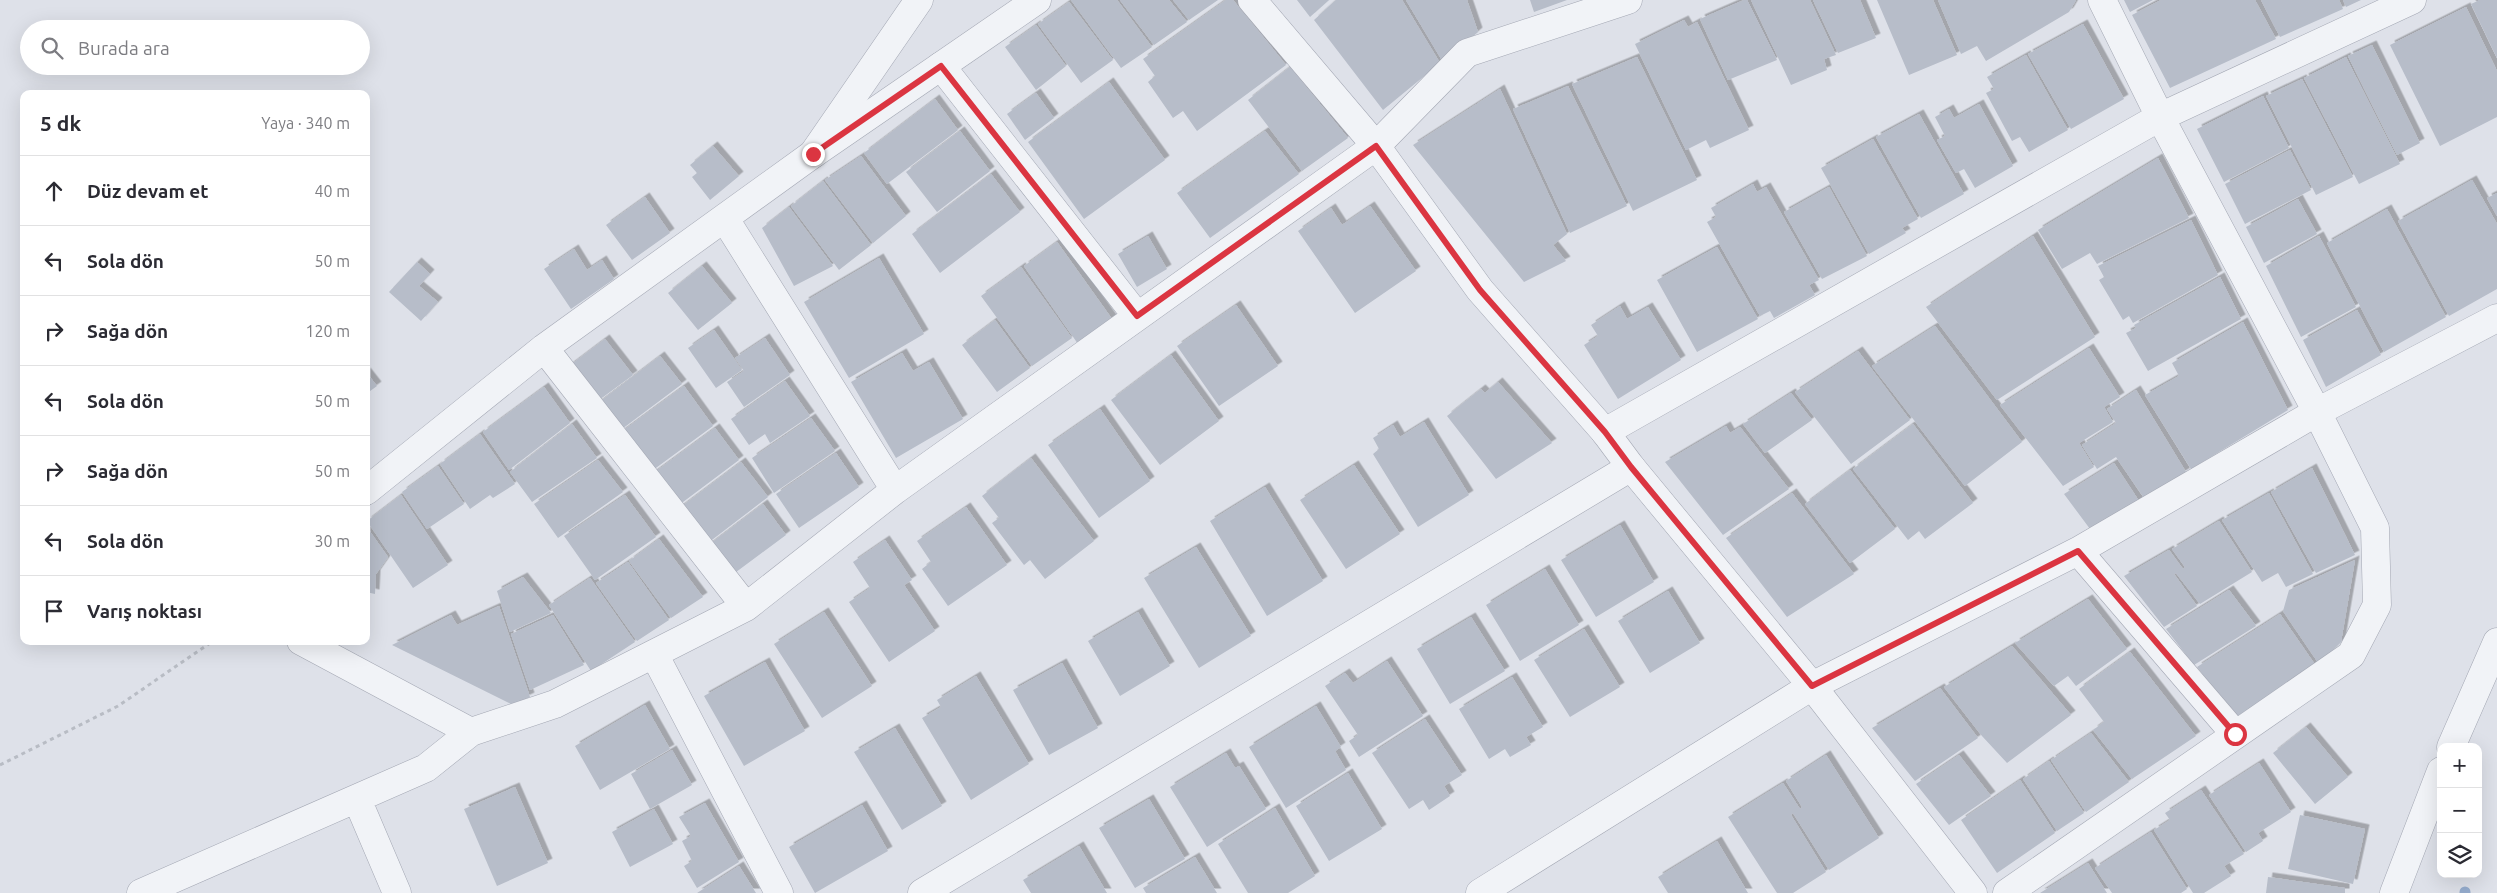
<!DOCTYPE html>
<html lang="tr">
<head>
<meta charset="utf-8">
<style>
  :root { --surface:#fff; --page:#f7f7f7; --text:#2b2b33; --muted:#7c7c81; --line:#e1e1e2 }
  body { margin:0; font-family:Ubuntu,sans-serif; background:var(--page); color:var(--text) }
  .controls { position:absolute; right:15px; bottom:15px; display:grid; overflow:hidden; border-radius:10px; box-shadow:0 5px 20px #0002 }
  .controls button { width:45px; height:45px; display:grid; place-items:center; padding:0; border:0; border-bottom:1px solid var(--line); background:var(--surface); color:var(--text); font:25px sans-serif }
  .stop { position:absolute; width:15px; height:15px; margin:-11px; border:4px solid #db3541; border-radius:50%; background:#fff }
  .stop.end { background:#db3541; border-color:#fff; box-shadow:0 1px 5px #0008 }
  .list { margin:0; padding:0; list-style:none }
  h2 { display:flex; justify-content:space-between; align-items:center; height:65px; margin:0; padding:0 20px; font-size:21px }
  h2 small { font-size:16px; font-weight:400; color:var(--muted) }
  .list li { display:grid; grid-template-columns:32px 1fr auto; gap:15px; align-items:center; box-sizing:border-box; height:70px; padding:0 20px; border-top:1px solid var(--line) }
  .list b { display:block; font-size:19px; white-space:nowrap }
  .list em { font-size:16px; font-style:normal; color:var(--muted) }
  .icon { flex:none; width:28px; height:28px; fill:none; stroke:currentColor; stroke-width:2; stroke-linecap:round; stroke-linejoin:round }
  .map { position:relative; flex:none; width:2497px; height:893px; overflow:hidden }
  .search { position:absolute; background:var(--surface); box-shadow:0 5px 20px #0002; left:20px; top:20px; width:350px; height:55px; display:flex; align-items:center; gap:12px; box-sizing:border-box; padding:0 18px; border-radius:28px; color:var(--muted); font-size:19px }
  .panel { position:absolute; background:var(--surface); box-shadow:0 5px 20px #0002; left:20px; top:90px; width:350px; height:555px; border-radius:10px }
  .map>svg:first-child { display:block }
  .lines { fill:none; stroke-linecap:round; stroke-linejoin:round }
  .stream { stroke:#95accd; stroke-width:11 }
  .building { fill:#b7bdc9; filter:url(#shadow) }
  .minor-casing { stroke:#a3a7b3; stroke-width:29 }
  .tertiary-casing { stroke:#a3a7b3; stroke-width:29 }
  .path { stroke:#b8bcc4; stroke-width:3; stroke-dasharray:4 4; stroke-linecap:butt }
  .minor { stroke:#f1f3f7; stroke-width:28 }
  .tertiary { stroke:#f1f3f7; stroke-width:28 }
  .route { stroke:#db3541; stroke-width:6 }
</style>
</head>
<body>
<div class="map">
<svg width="2497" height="893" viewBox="0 0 2497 893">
  <defs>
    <filter id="shadow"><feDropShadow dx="4.5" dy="-4.5" stdDeviation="0" flood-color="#0004"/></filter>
  </defs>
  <rect width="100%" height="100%" fill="#dee1e9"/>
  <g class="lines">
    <path class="stream" d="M2465,893V892"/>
  </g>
  <path class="building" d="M1071,0H1117L1152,47L1121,68Z
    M1120,0H1169L1187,22L1154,45Z
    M1173,0H1218L1189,20Z
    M1226,0H1233L1286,65L1197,131L1183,111L1173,118L1148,82L1155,76L1143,59Z
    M1297,0H1329L1310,17Z
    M1336,0H1402L1440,63L1383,110L1314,20Z
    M1406,0H1467L1478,32L1443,62Z
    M1530,0H1567L1534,12Z
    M1744,0H1747L1777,60L1728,80L1700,19Z
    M1751,0H1810L1836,55L1824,59L1827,70L1791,85Z
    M1813,0H1860L1876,38L1838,53Z
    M1877,0H1933L1957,55L1909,75Z
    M1938,0H2076L2069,12L1986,61L1977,46L1961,54Z
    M2124,0H2153L2130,12Z
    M2161,0H2255L2276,39L2170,88L2132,15Z
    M2261,0H2339L2343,9L2280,37Z
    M2343,0H2361L2346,7Z
    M2480,0H2497V58L2471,4Z
    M1069,2L1113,60L1081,83L1038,24Z
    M2466,7L2497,71V117L2440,146L2390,45Z
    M1684,20L1688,27L1697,22L1749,130L1710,148L1706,140L1686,150L1635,44Z
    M2083,24L2124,99L2071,129L2028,54Z
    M1036,25L1066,66L1036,90L1005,47Z
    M2372,45L2420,143L2397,155L2348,56Z
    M2026,55L2068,130L2029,152L2020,137L2012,141L1986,93L1994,89L1987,77Z
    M1637,57L1697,180L1633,211L1572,84Z
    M2346,57L2400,164L2359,184L2304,78Z
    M1290,67L1348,138L1302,171L1248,100Z
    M2302,79L2353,177L2316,195L2266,96Z
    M1109,82L1165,160L1084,219L1028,142Z
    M1568,86L1627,206L1570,233L1513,109Z
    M1500,89L1567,234L1553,245L1566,261L1524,282L1413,145Z
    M1036,93L1054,118L1025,140L1007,114Z
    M2263,96L2289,148L2224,182L2197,129Z
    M935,99L958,130L887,184L864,153Z
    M1979,104L2013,166L1975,188L1964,169L1956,173L1937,140L1945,136L1935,117L1949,109L1954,118Z
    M1919,114L1964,194L1921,218L1876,137Z
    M960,131L990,171L937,212L906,172Z
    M1265,131L1299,174L1210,238L1177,193Z
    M1873,139L1918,219L1902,228L1906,233L1869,254L1821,168Z
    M713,146L739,176L710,200L692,177L697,173L690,165Z
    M2290,150L2311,190L2245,224L2225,184Z
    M861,156L906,216L873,243L825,180Z
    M2158,158L2189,218L2097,264L2090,253L2062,269L2038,230Z
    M991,174L1020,212L940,273L912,234Z
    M2472,180L2497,224V289L2449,316L2398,221Z
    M823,181L871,245L839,270L791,206Z
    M1753,184L1757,192L1766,187L1819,280L1809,285L1815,295L1774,318L1770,311L1760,316L1707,222L1716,217L1711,208Z
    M1829,187L1867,256L1822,279L1784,212Z
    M2497,193V216L2487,198Z
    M645,197L670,233L632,260L606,225Z
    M2298,199L2317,234L2264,263L2246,227Z
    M1370,206L1416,271L1355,313L1298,231L1331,208L1342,225Z
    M789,207L833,266L794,286L762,228Z
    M2387,209L2446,317L2384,352L2327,243Z
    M2191,220L2218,275L2133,323L2129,316L2123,320L2099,280L2104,277L2098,266Z
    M1148,236L1167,269L1137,287L1118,254Z
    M2033,236L2095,337L1997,400L1926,307Z
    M2319,236L2356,307L2301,337L2266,266Z
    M1057,242L1112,319L1078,344L1024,266Z
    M1717,247L1758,319L1697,352L1657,280Z
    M574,249L587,270L602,260L614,279L571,309L544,269Z
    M879,258L924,334L849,378L804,302Z
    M417,262L430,274L419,286L438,302L421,321L389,292Z
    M702,266L732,303L698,330L668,293Z
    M1021,267L1072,338L1032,366L981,296Z
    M2220,277L2241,319L2148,371L2126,333L2136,328L2134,325Z
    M1236,305L1278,366L1219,406L1177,346Z
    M1620,306L1627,319L1648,307L1681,360L1618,399L1584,345L1598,336L1591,325Z
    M2357,310L2381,355L2326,387L2303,340Z
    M995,320L1030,368L997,392L962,345Z
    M2243,322L2288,410L2191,469L2145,395L2179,376L2172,363Z
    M1935,326L2022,442L1965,486L1872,366Z
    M714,330L742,370L716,388L688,348Z
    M765,338L790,375L744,407L727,382L744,371L735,358Z
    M605,339L633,375L595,403L568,367Z
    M2089,348L2120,397L2104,407L2113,422L2079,443L2094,467L2063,486L2000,405Z
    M1858,351L1910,420L1851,464L1795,392Z
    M902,353L913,371L929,362L963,419L896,458L851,382Z
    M1171,355L1219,421L1160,465L1111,400Z
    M660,356L682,384L618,432L597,404Z
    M366,372L377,386L366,394Z
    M785,381L810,416L770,443L765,434L749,445L731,419Z
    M1498,382L1552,443L1496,479L1447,416L1481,389L1485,393Z
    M684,386L713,426L649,473L620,433Z
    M544,387L570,423L509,470L483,432Z
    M2136,390L2186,472L2144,498L2116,457L2097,469L2082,445L2116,423L2107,409Z
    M1791,393L1812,420L1765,453L1743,424Z
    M1100,409L1150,481L1099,518L1048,445Z
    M811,418L835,451L774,493L752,458Z
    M1424,422L1469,495L1418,527L1373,454L1379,449L1373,438L1393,425L1400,437Z
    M572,424L597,458L532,502L510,472Z
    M1913,424L1973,503L1925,539L1919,531L1908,540L1853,469Z
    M1726,426L1730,433L1740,427L1789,489L1723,535L1665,462Z
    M715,428L739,460L675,508L651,475Z
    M480,434L515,484L493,498L490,495L470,509L440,464Z
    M836,453L859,487L799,528L776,494Z
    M1031,458L1094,541L1045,579L1030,560L1024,565L992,523L999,518L982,496Z
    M598,460L623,492L558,538L534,504Z
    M741,462L768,497L704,546L677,510Z
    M2114,463L2141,504L2093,533L2064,494Z
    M1354,465L1400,534L1346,569L1300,500Z
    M438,466L464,504L427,529L402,492Z
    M2312,468L2355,555L2316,573L2271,492Z
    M1850,470L1895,529L1850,563L1805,504Z
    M1265,487L1323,581L1267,616L1210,521Z
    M1792,493L1854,574L1787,617L1726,538Z
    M2269,493L2313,574L2286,587L2278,573L2262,582L2222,520Z
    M401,495L448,565L413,588L367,521Z
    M625,495L656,537L595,580L564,536Z
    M763,504L786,535L728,578L705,548Z
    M966,507L1007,565L948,606L922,569L931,562L917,541Z
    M2219,521L2252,572L2200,604L2176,573L2174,574L2197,606L2164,627L2124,576L2169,550L2183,569L2185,567L2172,549Z
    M1620,525L1654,582L1596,617L1561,560Z
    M366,526L388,557L376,574L375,594L366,592Z
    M659,539L703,597L671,618L629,561Z
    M885,540L912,580L904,585L935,631L889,662L849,602L870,588L853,562Z
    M1196,547L1251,636L1199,668L1144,578Z
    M2355,560L2341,642L2319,664L2283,611L2289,590Z
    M628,562L669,620L637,641L596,583Z
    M1545,569L1579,625L1520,661L1486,605Z
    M523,577L551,613L510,632L497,591Z
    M590,578L635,642L591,671L549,605Z
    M2229,590L2256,626L2194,665L2166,629Z
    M1668,591L1700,643L1650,673L1618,621Z
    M2088,599L2127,649L2076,686L2068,676L2054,686L2015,643Z
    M499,606L530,697L513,705L392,645L451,615L457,625Z
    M824,612L872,686L822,718L774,644Z
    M1138,612L1170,666L1120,696L1088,641Z
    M2280,614L2316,666L2236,717L2197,667Z
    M553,615L584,665L530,690L511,634Z
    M1471,617L1505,671L1450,704L1417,649Z
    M1584,629L1620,687L1570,717L1534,660Z
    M2012,646L2071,715L2007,763L1982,736L1944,687Z
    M2130,652L2196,736L2132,779L2093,730L2104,722L2079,689Z
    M1387,661L1423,716L1359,757L1349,741L1358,735L1325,686L1345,673L1353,683Z
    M765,662L805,731L744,766L704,696Z
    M1062,663L1098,728L1049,755L1013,690Z
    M976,676L1029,764L971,800L922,718L941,707L937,700Z
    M1512,677L1543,727L1526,737L1531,745L1510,757L1505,749L1489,759L1459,709Z
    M1940,688L1978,738L1915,781L1872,728Z
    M645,705L670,749L600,790L575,746Z
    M1316,706L1341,747L1335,751L1346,770L1286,808L1249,747Z
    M1425,719L1462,775L1444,786L1450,796L1429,810L1423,800L1409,809L1372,753Z
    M2306,727L2348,777L2315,804L2273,753Z
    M895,728L942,806L902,830L854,752Z
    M2091,733L2129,782L2086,812L2051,760Z
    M672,750L692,785L650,809L631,774Z
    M1226,753L1235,768L1239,766L1266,809L1207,847L1170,787Z
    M1826,755L1879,838L1829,870L1793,813L1791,815L1826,872L1793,893H1777L1728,817L1783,783L1800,809L1802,807L1786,781Z
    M1959,755L1991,796L1949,825L1916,784Z
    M2049,761L2084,813L2057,831L2023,779Z
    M2259,763L2291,812L2258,833L2263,841L2246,852L2209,795Z
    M1348,773L1382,829L1329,861L1296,806Z
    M2020,780L2055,833L1997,873L1961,820Z
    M515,787L548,863L497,886L464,809Z
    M2201,790L2244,854L2224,866L2231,876L2204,893H2193L2154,830L2170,820L2165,813Z
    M1149,799L1185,859L1135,888L1099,828Z
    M705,803L739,862L697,888L684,866L692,861L682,841L691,836L679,817Z
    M862,805L888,851L815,893L789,847Z
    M1275,808L1315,876L1288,893H1248L1218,844Z
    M654,809L673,844L630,867L612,832Z
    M2300,815L2365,829L2353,884L2288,869Z
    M2151,832L2187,889L2181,893H2112L2095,868Z
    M1717,841L1748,893H1668L1658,877Z
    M1079,846L1107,893H1031L1023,880Z
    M1195,857L1217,893H1146L1143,888Z
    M2088,863L2107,893H2040Z
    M739,866L756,893H697Z
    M2268,877L2345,888V893H2266Z"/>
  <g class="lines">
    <g class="minor-casing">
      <path id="minor" d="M941,66L1137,316
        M725,219L895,490
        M544,348L746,607
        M1605,432L2160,117L2412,0
        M366,491L544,348L813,154L919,0
        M2078,551L2235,734
        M301,641L471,732L555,704L746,607L895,490L1376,146L1467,53L1628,0
        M654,654L779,893
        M2451,747L2497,642
        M357,799L397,893
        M141,893L426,768L471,732
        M922,893L1631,467
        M1480,893L1812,686L2078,551L2317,412L2497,318
        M2007,893L2351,655L2377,605L2375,528L2317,412L2160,117L2102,0
        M2394,893L2441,771"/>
    </g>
    <g class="tertiary-casing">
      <path id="tertiary" d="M1252,0L1376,146L1480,290L1605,432L1631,467L1812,686L1973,893
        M813,154L1037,0"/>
    </g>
    <path class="path" d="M0,765L118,706L213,641"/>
    <use href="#minor" class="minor"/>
    <use href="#tertiary" class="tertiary"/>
  </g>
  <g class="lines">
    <path class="route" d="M813,154L941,66L1137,316L1376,146L1480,290L1605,432L1631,467L1812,686L2078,551L2235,734"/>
  </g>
</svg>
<div class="controls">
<button>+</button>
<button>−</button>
<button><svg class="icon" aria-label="layers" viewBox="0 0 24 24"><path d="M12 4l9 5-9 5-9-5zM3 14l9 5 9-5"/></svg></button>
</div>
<div class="stop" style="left:2235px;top:734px"></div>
<div class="stop end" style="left:813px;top:154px"></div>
<div class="search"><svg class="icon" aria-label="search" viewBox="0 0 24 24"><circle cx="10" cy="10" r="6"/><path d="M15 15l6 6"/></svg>Burada ara</div>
<section class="panel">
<h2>5 dk<small>Yaya · 340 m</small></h2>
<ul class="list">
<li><svg class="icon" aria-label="ahead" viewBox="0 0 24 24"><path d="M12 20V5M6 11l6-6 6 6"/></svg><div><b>Düz devam et</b></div><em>40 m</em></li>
<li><svg class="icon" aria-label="left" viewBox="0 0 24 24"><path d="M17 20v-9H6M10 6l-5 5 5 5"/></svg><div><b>Sola dön</b></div><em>50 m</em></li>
<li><svg class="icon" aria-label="right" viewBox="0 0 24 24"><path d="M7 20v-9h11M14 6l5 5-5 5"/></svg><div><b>Sağa dön</b></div><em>120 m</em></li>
<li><svg class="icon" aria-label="left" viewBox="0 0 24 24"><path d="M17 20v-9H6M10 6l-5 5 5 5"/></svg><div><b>Sola dön</b></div><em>50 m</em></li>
<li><svg class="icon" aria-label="right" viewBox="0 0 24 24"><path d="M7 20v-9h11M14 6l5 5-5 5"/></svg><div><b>Sağa dön</b></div><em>50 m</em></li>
<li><svg class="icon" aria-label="left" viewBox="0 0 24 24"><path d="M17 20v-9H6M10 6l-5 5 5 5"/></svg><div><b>Sola dön</b></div><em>30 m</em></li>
<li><svg class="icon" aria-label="arrive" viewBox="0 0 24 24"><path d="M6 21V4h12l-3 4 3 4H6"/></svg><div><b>Varış noktası</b></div></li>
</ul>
</section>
</div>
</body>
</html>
